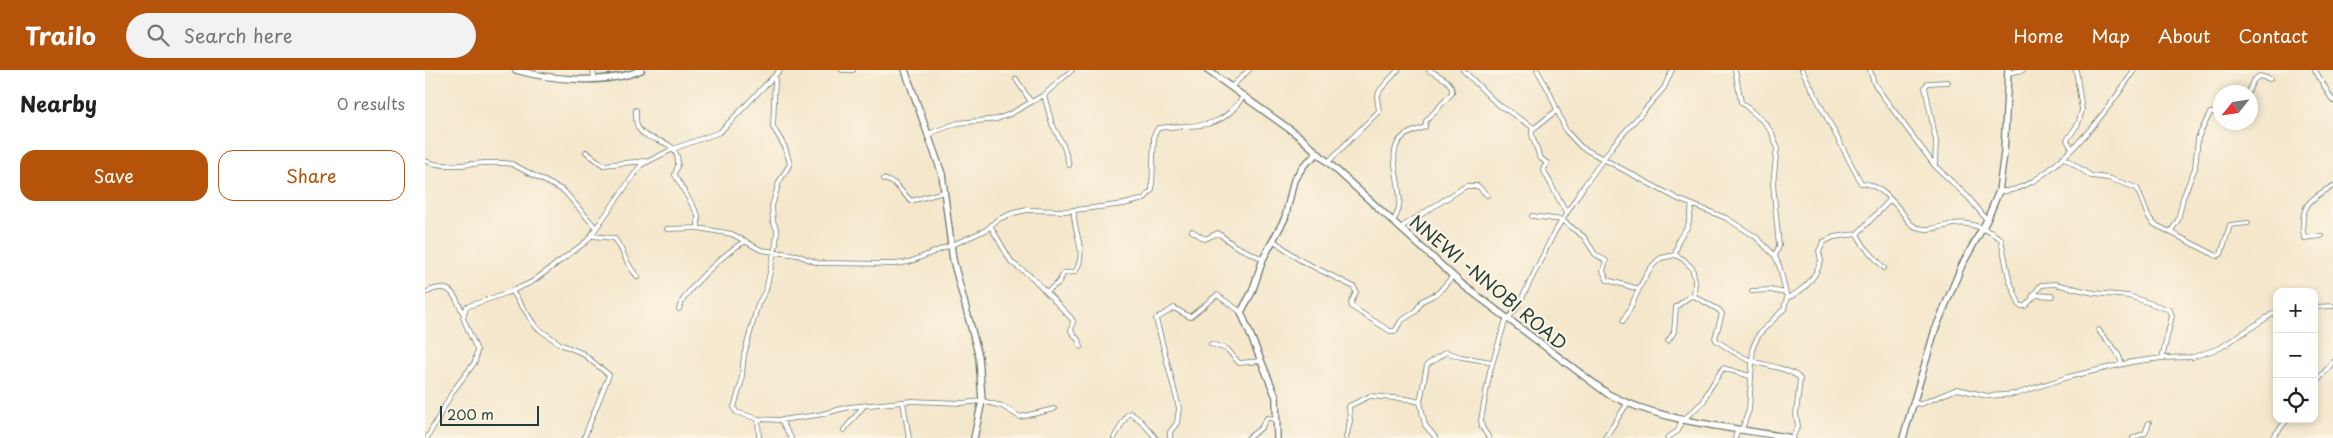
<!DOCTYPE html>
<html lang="en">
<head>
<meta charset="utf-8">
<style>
  :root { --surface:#fff; --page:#f2f2f2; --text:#222; --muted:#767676; --line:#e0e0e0; --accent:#b45309 }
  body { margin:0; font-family:"Playpen Sans",sans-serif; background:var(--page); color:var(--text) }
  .controls { position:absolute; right:15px; bottom:15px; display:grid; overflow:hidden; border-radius:10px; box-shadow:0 2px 8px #0003 }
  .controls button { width:45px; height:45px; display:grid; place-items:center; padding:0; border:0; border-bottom:1px solid var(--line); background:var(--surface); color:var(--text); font:25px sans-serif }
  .compass { position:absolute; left:1788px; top:15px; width:45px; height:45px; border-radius:50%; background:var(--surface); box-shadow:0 2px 8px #0003; rotate:240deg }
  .scale { position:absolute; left:15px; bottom:12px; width:99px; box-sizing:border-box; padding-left:5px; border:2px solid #1f3d34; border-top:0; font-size:14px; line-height:18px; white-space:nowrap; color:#1f3d34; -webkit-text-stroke:4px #fcf5e5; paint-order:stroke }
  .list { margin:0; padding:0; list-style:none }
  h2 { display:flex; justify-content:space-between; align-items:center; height:65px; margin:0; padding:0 20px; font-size:21px }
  h2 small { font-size:16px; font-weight:400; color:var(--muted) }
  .actions { display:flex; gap:10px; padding:15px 20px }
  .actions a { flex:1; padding:11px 0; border:1px solid var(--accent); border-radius:15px; text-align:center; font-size:18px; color:var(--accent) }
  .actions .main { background:var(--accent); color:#fff }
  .icon { flex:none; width:28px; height:28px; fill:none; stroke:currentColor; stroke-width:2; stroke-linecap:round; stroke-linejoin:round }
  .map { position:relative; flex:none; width:1908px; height:368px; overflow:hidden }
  header { display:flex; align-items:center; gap:30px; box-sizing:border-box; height:70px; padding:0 25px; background:var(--accent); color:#fff }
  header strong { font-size:24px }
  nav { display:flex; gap:28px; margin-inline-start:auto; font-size:18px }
  .search { width:350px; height:45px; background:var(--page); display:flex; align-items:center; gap:12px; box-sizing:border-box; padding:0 18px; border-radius:28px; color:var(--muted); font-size:19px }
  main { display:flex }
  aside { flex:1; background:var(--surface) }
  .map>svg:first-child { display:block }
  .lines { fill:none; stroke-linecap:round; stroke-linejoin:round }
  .street-casing { stroke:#6a7869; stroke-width:5.5 }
  .secondary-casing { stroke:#6a7869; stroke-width:8 }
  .street { stroke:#fff; stroke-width:4 }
  .secondary { stroke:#fff; stroke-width:5.5 }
  .labels { text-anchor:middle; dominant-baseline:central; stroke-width:4.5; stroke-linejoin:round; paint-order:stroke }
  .street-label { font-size:18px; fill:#1f3d34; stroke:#fcf5e5 }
</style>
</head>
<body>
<header>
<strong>Trailo</strong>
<div class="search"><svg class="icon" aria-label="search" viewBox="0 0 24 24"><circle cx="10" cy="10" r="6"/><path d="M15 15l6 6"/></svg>Search here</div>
<nav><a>Home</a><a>Map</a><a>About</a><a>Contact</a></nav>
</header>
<main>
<aside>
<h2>Nearby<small>0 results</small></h2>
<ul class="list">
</ul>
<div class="actions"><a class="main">Save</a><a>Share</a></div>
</aside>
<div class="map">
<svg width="1908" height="368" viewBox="0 0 1908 368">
  <rect width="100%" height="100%" fill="#fcf5e5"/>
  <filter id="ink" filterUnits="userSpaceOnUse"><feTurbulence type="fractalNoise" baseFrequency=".02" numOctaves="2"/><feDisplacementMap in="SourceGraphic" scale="10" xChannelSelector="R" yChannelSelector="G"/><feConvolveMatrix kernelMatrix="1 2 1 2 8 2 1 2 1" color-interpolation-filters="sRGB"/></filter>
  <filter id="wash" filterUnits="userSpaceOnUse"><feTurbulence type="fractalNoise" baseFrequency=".0096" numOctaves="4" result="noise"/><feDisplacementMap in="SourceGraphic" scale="20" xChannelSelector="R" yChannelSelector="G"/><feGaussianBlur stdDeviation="1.12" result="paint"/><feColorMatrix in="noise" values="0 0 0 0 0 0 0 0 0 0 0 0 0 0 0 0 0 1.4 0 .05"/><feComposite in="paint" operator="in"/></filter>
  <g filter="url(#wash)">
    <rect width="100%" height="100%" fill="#f4e7cc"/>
  </g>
  <g filter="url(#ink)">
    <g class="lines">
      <g class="street-casing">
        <path id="street" d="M168,0L169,8
          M417,0H428
          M1038,0L1071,33L1109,58
          M1112,0L1124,21L1141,61L1156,77L1253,129L1301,148L1331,167L1350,186L1355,198L1362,228L1359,239L1334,264L1328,277L1324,340L1317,359
          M1310,0L1316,32L1339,52L1347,63L1352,77L1348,114L1354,176L1350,186
          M1377,0L1436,113C1452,113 1466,129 1476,141C1481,147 1483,154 1491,157C1504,162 1517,156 1529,154C1545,151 1563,160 1576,169L1584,209L1595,236H1600L1611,225L1627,226
          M1445,0L1449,13L1457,25L1510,96L1544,128L1562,150
          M1890,0L1908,31
          M1583,3L1598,0
          M350,8L348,57L360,77L365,94L354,112L347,136L348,151L352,160L351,174L341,220L333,234L319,285L316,314L309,337L311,342L333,349L356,350L393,345L424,337L487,331L537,333L557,331L577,336L595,347L629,339
          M591,9L606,32
          M807,16L824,0
          M1823,22L1828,11L1834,6L1845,9
          M619,25L627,54L639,77L644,95
          M211,40C211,46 210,54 214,59C223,74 253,66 253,94C253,98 250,101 250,105L273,145V158
          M1132,40L1107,60C1106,71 1113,76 1114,87L1122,93L1118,99L1141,143
          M503,64L533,53L572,49L585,44L619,25L647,0
          M1647,79L1642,70L1653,54L1657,40L1651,0
          M161,82L178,95L220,91
          M1638,87L1666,106L1683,108L1712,118L1723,146L1729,154L1792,186L1796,184L1805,155L1823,153
          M0,91C28,102 57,88 87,94L139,121L171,158
          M903,92L954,41L952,27L955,20L973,0
          M1510,96L1511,71L1500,17L1503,13L1523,12
          M459,109L469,113L486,131L519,122
          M1574,121C1620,125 1687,36 1709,0
          M1107,146L1137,150L1159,167L1170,184L1181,191L1178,201L1182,210L1214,219
          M968,151C988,124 954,85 979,66C984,62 993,60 1000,57L1001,51L1027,23C1028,10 1013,6 1004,0
          M566,157L587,193L607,207L646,248L648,251L646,261L654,271L656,277
          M975,158L1041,116H1053L1062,125
          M242,159L273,158L307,164L336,180L372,185L393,193L470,194L484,192L534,172L561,160L572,150L588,143L602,140L642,141L699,134L719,129L727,120L729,65L733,58C770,53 795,64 819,25
          M767,161L780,169L793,163L810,176L838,189
          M1746,161L1753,150L1758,128L1770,98L1773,68L1785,43L1796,41
          M1432,164L1439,176L1459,198
          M167,166L189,168C199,179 199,193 213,207
          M1896,166L1879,168C1874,138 1882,130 1908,116
          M848,170L875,190L929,217L931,222L926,233L927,237L965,261H970L976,251L990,242L997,231L1013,223L1028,206
          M1250,185L1254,169L1263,156L1267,135
          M87,221L111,257L135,274L157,283L184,305L159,368
          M1327,221L1345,220L1361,223
          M621,222L633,213L639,203L650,202C664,181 647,162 649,140
          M0,223C24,210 29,223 38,243
          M1607,227L1616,215L1630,214L1669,223L1704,226L1745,240L1747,246L1737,288
          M1362,228C1379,221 1390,208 1396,191L1394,181L1398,172L1409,167L1432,164L1465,130
          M1889,237L1908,236
          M254,239C258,221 304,179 321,171
          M1198,251C1210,233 1218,200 1236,188L1250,185L1258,189L1267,198L1270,210L1269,226
          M1674,260C1680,273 1691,274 1697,294
          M1243,271L1249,262L1251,237L1264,227L1269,226L1294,240L1297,244L1290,268L1292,271C1303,278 1314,287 1327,291C1338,295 1369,299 1375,309L1371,344L1373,356L1367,368
          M786,274L802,279L814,293L836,291
          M1889,314L1908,292
          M478,332L484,368
          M1489,333L1496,334L1532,319L1563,326L1591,324L1643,307L1707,292L1737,288L1768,287L1795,278L1852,241
          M333,349L334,368
          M356,350L366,368
          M419,360L438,337
          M2,368L28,321L50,292L52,280L38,248L41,237L87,221L107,212L162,171L216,95L248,79L295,62L355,0
          M689,368L702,345L705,343L715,350L731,368
          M745,368V362L752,353L754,338L731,249L749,238L765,247L792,225L816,242
          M823,368L836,358L842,348L852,349
          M921,368L925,351L924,336L945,326L982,329L995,332
          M1011,368L1000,355L995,332L1002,295L1021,282L1036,287L1067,292
          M1064,368L1057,357L1056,350L1065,301L1080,252L1092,238L1129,163L1159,116L1189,74L1239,18L1247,0
          M1180,368L1202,334
          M1242,368L1253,361L1256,352L1279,331L1282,323L1298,298L1325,306
          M1310,368L1313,359
          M1708,368L1720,363L1724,353
          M1847,368L1863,349"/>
      </g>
      <g class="secondary-casing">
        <path id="secondary" d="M91,0C126,10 181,15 216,0
          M480,0L517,104L528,190L554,287L557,331L549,368
          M782,0L874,66L1038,215L1183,324C1239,353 1306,357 1367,368
          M852,368L851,327L816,242L827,222L838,189L860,148L869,110L879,95L893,83
          M1478,368L1510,260L1537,195L1562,150L1574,121L1579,83L1583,0"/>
      </g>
      <use href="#street" class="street"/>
      <use href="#secondary" class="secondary"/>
    </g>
  </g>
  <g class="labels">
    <g class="street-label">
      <text transform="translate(1064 212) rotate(40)">NNEWI -NNOBI ROAD</text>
    </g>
  </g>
</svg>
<div class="controls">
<button>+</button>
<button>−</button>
<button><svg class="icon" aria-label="locate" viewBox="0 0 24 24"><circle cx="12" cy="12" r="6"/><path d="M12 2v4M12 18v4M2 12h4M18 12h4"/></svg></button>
</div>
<svg class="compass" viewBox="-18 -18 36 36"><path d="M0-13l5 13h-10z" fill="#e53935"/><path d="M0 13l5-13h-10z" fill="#767676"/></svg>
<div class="scale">200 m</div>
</div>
</main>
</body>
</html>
